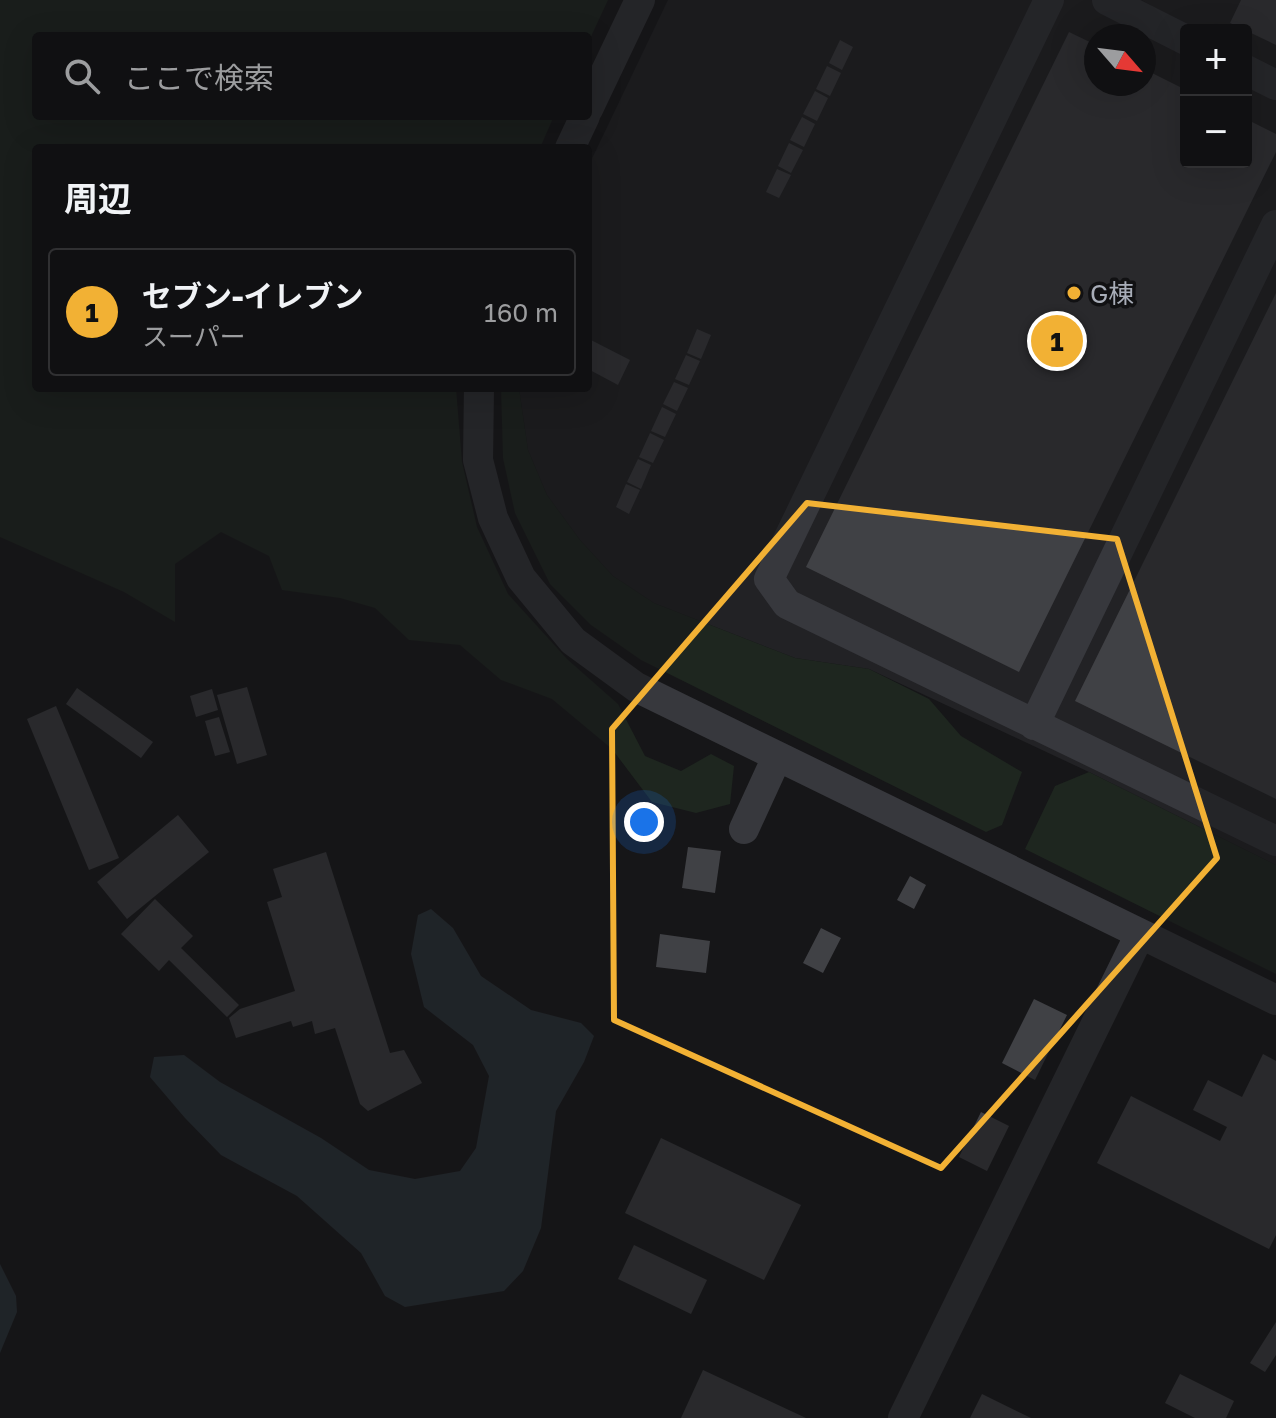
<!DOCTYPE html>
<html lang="ja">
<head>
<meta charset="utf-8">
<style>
  :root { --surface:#101012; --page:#19191b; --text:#f1f3f6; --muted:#9c9d9f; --line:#303032; --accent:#f2b134 }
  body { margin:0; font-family:"Golos Text","Noto Sans JP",sans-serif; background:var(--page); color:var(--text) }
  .controls { position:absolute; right:24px; top:24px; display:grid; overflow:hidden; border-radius:8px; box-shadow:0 8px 32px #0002 }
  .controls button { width:72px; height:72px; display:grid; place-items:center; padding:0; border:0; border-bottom:2px solid var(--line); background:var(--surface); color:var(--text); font:40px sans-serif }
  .compass { position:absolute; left:1084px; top:24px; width:72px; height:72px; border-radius:50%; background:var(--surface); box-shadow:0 8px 32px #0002; rotate:118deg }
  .you { position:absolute; left:644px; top:822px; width:28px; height:28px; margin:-20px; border:6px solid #fff; border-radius:50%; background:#1a73e8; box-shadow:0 0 0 12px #1a73e833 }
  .badge { display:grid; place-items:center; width:52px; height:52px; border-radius:50%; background:var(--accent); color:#111; font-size:26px; font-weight:700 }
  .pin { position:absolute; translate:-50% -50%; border:4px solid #fff; box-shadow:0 2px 8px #0006 }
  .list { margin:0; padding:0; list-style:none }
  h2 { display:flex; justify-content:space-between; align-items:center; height:104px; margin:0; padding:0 32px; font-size:34px }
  h2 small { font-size:26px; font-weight:400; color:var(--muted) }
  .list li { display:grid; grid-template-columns:52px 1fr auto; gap:24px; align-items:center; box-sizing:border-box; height:128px; margin:0 16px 16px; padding:0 16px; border:2px solid var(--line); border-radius:8px }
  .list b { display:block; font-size:30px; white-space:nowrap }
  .list p { margin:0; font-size:26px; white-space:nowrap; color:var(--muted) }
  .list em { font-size:26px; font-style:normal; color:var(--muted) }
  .icon { flex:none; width:44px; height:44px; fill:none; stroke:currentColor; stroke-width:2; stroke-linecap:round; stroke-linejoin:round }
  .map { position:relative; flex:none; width:1276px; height:1418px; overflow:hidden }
  .search { position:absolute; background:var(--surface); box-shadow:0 8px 32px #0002; left:32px; top:32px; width:560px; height:88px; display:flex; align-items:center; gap:20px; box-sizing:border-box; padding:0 28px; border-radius:8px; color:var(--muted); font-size:30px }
  .panel { position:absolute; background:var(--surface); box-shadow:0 8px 32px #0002; left:32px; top:144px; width:560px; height:248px; border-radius:8px }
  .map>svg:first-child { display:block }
  .built { fill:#222225; fill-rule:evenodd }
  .green { fill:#1e261f }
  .water { fill:#2c353c }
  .building { fill:#404145 }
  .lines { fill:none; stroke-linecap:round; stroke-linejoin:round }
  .minor { stroke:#37383d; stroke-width:30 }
  .marked { fill:none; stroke:#f2b134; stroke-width:6; stroke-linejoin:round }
  .poi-dot { fill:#f2b134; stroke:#111113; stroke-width:3 }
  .labels { text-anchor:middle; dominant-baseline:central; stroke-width:7; stroke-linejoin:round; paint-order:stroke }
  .poi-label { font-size:26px; fill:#a8adb8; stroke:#111113; text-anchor:start }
</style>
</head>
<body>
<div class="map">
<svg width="1276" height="1418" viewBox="0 0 1276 1418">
  <rect width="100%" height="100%" fill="#161618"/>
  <path class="built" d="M668,0H1276V865L1089,772L869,669L795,658L654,603L613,576L580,540L547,495L528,450L519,388H588V167ZM1186,30H1246V162H1186ZM1096,36H1144V84H1096Z"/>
  <path class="green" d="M0,0H608L588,43V36H36V116H554L540,148H36V388H456L462,462L477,527L508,594L567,659L618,704L645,756L681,771L711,754L734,766L730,804L696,813L652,802L612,749L552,699L501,680L460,645L409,640L375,608L340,598L282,590L269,556L221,532L175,564V622L124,592L0,537Z
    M501,388H519L528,450L547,495L580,540L613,576L654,603L795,658L869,669L929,699L961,736L1022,772L1002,825L986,832L641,660L591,625L550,584L515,513L503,458Z
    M1089,772L1276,865V974L1025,849L1055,786Z"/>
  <path class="water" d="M431,909L453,928L481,976L531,1010L581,1023L594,1036L584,1062L556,1111L541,1228L523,1271L504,1291L405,1307L385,1296L361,1253L297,1196L221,1155L185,1118L150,1077L154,1057L184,1055L220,1082L321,1138L369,1170L415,1179L460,1171L476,1148L489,1076L473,1045L424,1007L411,954L418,915Z
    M0,1264L16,1296L17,1312L0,1353Z"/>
  <path class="building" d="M1241,0H1276V45L1230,23Z
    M1069,32L1096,45V84H1144V69L1186,90V162H1246V119L1276,134V152L1019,672L806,567Z
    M840,40L853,47L842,70L829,63Z
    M827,66L841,73L830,96L816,89Z
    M815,91L828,98L817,121L803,114Z
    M802,117L815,124L804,147L790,140Z
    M789,143L803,150L791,173L778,166Z
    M777,169L791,175L779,198L766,192Z
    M1276,293V799L1075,701Z
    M697,329L711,335L701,359L687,353Z
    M589,339L630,360L618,385L588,369Z
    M686,355L700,361L689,385L675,379Z
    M674,382L688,388L677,411L663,404Z
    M662,407L676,414L665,437L651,431Z
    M650,433L664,440L653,463L639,457Z
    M638,459L651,465L641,489L627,482Z
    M626,484L640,490L629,514L616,507Z
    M247,687L267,755L237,764L217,695Z
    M77,688L153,742L141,758L66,704Z
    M212,689L218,710L196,717L190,696Z
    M56,706L119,858L89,870L27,719Z
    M219,717L230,752L215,756L205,721Z
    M178,815L209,852L127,919L97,882Z
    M688,847L721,851L715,893L682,888Z
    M326,852L390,1053L404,1050L422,1083L368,1111L360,1104L335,1028L315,1034L312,1021L293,1027L291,1021L236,1038L229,1018L240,1009L295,991L267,902L282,897L273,869Z
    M910,876L926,885L914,909L897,900Z
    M155,899L193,936L181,948L239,1005L227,1017L169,960L159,971L121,934Z
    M821,928L841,938L823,973L803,963Z
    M660,934L710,941L706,973L656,967Z
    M1034,999L1067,1015L1035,1080L1002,1063Z
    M1263,1054L1276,1061V1235L1269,1249L1097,1163L1131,1096L1220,1141L1227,1127L1193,1110L1208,1080L1242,1097Z
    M981,1112L1009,1126L987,1171L959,1157Z
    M661,1138L801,1205L764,1280L625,1213Z
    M634,1245L707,1280L691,1314L618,1279Z
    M1276,1322V1355L1265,1372L1250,1363Z
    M703,1370L806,1418H681Z
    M1180,1374L1234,1401L1226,1418H1195L1165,1403Z
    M982,1394L1031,1418H970Z"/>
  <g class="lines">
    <path class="minor" d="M1049,0L769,579L787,604L1276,841
      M1107,0L1186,40
      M1246,70L1276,85
      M588,109L640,0
      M570,148L585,116
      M479,388L478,460L493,518L521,578L573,641L636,687L1276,1000
      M1034,725L1276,225
      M744,829L777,757
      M903,1418L1140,934"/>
  </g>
  <path d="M0 0H1276V1418H0ZM807,503L1117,539L1217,858L941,1168L614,1020L612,729Z" fill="#161618" fill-opacity=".55" fill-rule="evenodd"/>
  <path class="marked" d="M807,503L1117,539L1217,858L941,1168L614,1020L612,729Z"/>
  <circle class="poi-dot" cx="1074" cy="293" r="8"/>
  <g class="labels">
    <g class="poi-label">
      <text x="1090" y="293">G棟</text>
    </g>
  </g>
</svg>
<div class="controls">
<button>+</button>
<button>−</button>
</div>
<svg class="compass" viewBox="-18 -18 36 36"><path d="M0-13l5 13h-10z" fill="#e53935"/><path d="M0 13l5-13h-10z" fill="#9c9d9f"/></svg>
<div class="you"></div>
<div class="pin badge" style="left:1057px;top:341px">1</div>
<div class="search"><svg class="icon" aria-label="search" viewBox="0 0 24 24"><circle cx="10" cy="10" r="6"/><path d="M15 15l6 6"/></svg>ここで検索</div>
<section class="panel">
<h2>周辺<small></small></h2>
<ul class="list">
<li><span class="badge">1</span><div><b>セブン-イレブン</b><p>スーパー</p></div><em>160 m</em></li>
</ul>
</section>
</div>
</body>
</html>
